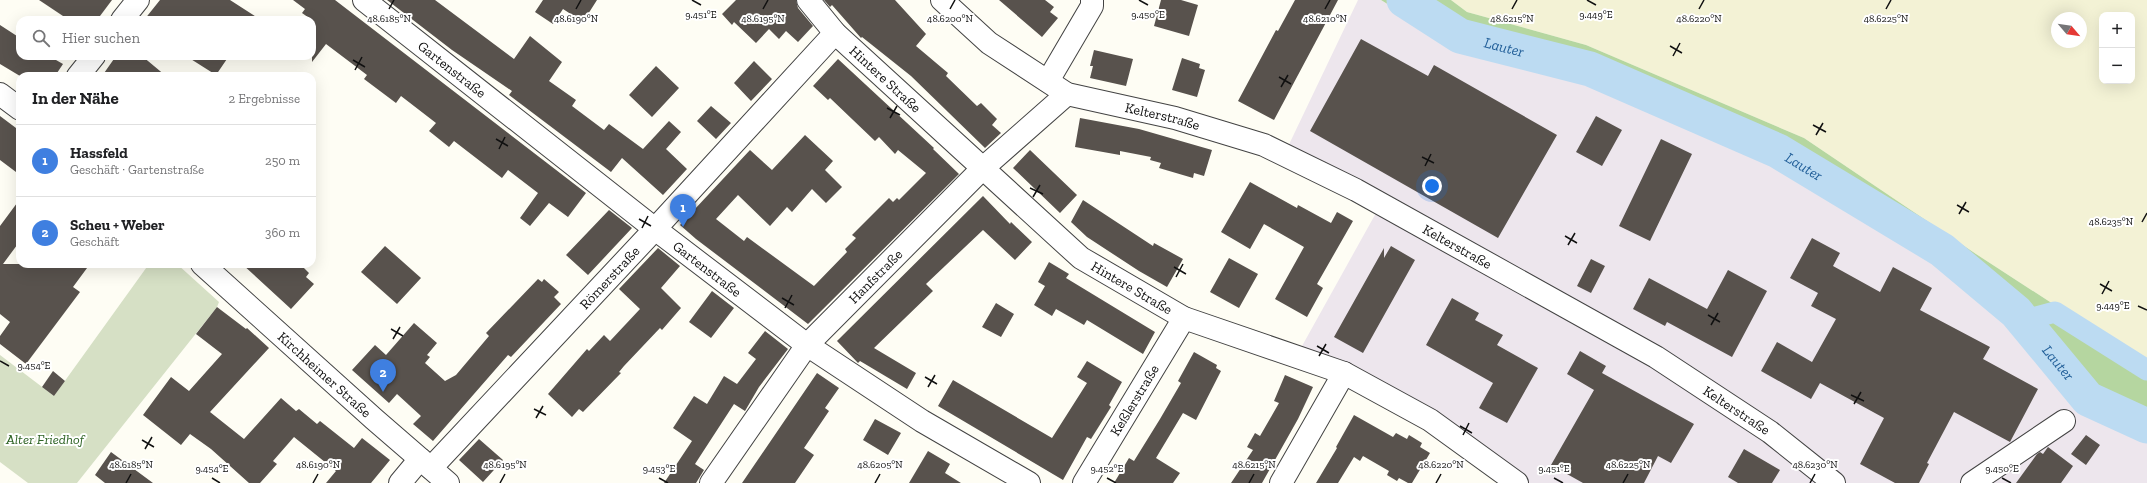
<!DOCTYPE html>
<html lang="de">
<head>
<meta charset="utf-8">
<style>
  :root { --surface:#fff; --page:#f2f2f2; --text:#202124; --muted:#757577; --line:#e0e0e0; --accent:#0f766e }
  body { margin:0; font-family:"Zilla Slab",serif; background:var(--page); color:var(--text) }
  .controls { position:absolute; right:12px; top:12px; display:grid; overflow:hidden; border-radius:8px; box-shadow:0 4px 16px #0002 }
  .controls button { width:36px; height:36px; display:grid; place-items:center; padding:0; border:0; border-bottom:1px solid var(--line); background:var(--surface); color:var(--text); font:20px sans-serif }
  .compass { position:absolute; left:2051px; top:12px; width:36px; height:36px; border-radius:50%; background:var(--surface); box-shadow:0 4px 16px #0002; rotate:119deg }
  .you { position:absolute; left:1432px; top:186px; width:14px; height:14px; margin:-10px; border:3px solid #fff; border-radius:50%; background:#1a73e8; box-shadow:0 0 0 6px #1a73e833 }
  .badge { display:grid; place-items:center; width:26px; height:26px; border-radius:50%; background:var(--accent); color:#fff; font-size:13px; font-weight:700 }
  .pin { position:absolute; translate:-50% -33px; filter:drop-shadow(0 1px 2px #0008) }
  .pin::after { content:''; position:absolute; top:21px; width:14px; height:12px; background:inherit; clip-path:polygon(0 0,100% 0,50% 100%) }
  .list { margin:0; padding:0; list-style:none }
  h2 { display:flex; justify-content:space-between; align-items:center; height:52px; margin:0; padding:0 16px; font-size:17px }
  h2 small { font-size:13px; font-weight:400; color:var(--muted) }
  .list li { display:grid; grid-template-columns:26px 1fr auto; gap:12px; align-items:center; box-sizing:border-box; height:72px; padding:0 16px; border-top:1px solid var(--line) }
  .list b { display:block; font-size:15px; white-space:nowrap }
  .list p { margin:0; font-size:13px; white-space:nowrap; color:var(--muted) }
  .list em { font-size:13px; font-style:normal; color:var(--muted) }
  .icon { flex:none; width:22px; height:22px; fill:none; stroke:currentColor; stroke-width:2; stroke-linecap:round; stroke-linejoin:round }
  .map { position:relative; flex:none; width:2147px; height:483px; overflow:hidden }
  .search { position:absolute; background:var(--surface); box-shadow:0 4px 16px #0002; left:16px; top:16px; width:300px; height:44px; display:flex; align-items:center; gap:10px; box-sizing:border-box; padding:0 14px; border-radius:12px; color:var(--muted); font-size:15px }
  .panel { position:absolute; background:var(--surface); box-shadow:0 4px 16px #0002; left:16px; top:72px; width:300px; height:196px; border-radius:12px }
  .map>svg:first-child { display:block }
  .industrial { fill:#ede6ed }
  .farmland { fill:#f3f2d5; fill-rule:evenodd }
  .forest { fill:#b5d6a0 }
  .cemetery { fill:#d6e0c5 }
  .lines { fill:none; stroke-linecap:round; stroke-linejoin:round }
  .canal { stroke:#bcdbf2; stroke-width:21 }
  .river { stroke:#bcdbf2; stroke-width:35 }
  .building { fill:#58524d }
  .minor-casing { stroke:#434343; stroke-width:24 }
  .minor { stroke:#fff; stroke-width:22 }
  .ticks { fill:none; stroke:#101010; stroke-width:1.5 }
  .labels { text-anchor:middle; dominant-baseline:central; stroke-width:4; stroke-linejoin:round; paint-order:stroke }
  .street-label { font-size:14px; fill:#101010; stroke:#fff }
  .park-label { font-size:14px; font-style:italic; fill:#2e6325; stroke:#fff }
  .water-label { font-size:15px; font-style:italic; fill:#225f99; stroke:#fff }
  .ticks-label { font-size:10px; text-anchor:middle; fill:#101010; stroke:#fff; stroke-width:4; stroke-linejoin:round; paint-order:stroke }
</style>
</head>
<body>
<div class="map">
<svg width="2147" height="483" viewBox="0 0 2147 483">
  <rect width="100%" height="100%" fill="#fefdf4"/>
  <path class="industrial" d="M1358,0H1381L1453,45L1586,78L1773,159L1936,257L2009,316L2084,404L2147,434V483H1511L1465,444L1297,355L1381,204L1283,157Z"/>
  <path class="farmland" d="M1451,0H2147V365L1976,254L1804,138L1586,45L1467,12ZM2102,15H2132V81H2102ZM2057,18H2081V42H2057Z"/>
  <path class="forest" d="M1381,0H1451L1467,12L1586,45L1804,138L1976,254L2147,365V434L2084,404L2009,316L1936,257L1773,159L1586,78L1453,45Z"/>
  <path class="cemetery" d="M149,264H177L219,302L217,307L77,483H28L0,462V355L54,396Z"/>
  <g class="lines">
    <path class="canal" d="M2016,312L2032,318L2055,312L2147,370"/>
    <path class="river" id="s1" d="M1404,0L1460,36L1590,69L1778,151L1942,250L2016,312L2088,399L2147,426"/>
  </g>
  <path class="building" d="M39,0H112L97,20H69Z
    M160,0H230L261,20H144Z
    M293,0H335L586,193L568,217L549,203L530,226L520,218L538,193L508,170L502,178L454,141L449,147L429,131L436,123L401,96L396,103L364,79L367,75L326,44L312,62V20L302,13L305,9Z
    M387,0H435L514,59L530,36L562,62L549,81L576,100L572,106L604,130L609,124L643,149L669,121L681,132L666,149L687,169L663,195L622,158L611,172L509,95L512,91L452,50Z
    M543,0H597L583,22L563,9L553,24L535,12Z
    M736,0H796L798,8L813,26L798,42L786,31L779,39L769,29L756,43L734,22L732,25L722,14Z
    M824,0H895L926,34L916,46L948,73L946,76L977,106L981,103L997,119L992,125L1001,133L985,148L911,76L862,37L861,38L832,5L830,7Z
    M999,0H1045L1054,7L1050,12L1058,18L1042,37Z
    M1161,0H1181L1198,5L1189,36L1154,26Z
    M1295,0H1338L1274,120L1238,101L1276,30L1278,31Z
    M0,25L20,38V56H49L63,64L55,76H20L0,64Z
    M1361,39L1428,76L1434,65L1557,135L1498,238L1310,131Z
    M1094,50L1133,59L1126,86L1090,78L1093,66H1090Z
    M116,56H142L166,76H102Z
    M186,56H229L216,75Z
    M1182,58L1200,64L1199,68L1205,70L1197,97L1172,90Z
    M838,59L934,148L933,149L959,174L808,324L696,239L680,225L750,150L772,170L805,135L833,161L825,170L842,187L826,203L812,189L792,212L787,207L770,226L738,195L716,219L744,241L747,237L814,286L847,252L845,249L856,238L852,235L889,198L893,202L897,198L899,200L926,173L898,150L895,154L879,137L875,141L830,98L828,100L813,86Z
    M754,61L772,79L751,101L734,83Z
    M656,66L679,88L652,117L629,95Z
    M711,106L731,123L716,139L697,121Z
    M0,116L20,131V175L0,160Z
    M1596,116L1622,130L1602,166L1576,152Z
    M1080,118L1139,129L1212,150L1204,176L1194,173L1193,178L1159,168L1161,163L1150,160L1151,157L1120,151V155L1075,147Z
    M1661,139L1692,154L1650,241L1619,226Z
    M1030,150L1077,195L1060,213L1013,168Z
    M1250,182L1297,208L1298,205L1331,223L1337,212L1353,221L1317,284L1323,288L1307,317L1275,299L1304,247L1264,224L1250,249L1221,232Z
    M983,196L1010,224L1011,222L1032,242L1015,260L983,230L926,284L933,291L874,348L916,373L907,389L860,361L858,363L837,341Z
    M20,199V241L3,264H90L73,287L80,292L26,364L0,344V336L10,322L0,314V226Z
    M1083,200L1153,246L1154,243L1183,259L1167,287L1139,271L1087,237L1071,222Z
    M609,210L632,228L588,275L566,255Z
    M1812,238L1840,253L1833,266L1880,292L1893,267L1932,288L1920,310L1990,347L1983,359L2038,389L2010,442L1954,412L1927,463L1929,464L1919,483H1895L1860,464L1884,418L1820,383L1811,399L1761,371L1777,342L1812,362L1836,319L1811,306L1818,293L1790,278Z
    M385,246L421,278L397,304L361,272Z
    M1391,246L1415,260L1363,353L1334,337L1384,248V258Z
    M658,248L680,266L661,288L681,308L662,330L660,328L624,366L619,372L621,373L583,412L579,409L572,417L548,394L587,349L589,351L604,335L610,341L640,309L619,289Z
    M1229,258L1258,274L1239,308L1210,292Z
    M1591,259L1605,266L1591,293L1577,286Z
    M1049,262L1069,274L1066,278L1155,332L1143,354L1087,320L1084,325L1056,309L1052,316L1034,305L1045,286L1038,282Z
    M242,264H300L309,273L306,277L314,284L291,309Z
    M1728,270L1767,291L1732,357L1667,322L1665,326L1633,309L1649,278L1707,309Z
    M538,279L542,282L544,279L559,292L554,297L561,304L511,357L508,355L433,441L413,424L421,416L397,394L389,403L352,370L375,345L386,355L414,323L437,343L427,355L430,357L425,363L445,381L456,375L489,336L486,333Z
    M712,291L734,308L711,338L689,322Z
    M1452,298L1479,313L1475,320L1503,335L1497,345L1538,368L1507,423L1479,408L1493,383L1426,345Z
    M996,303L1014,314L1001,337L982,327Z
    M217,307L246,329L247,328L269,348L210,412L244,439L281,398L296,411L299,409L317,424L320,421L354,448L362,438L390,460L371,483H326L336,471L294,437L273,461L277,464L260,483H249L211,449L190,434L181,445L143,415L171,377L189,391L222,354L196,334Z
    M765,331L788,349L759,387L745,411L734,404L695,464L704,470L696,483H664L692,441L673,428L694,396L707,404L724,376L737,384L756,359L748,353Z
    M1580,351L1606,366L1602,373L1694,424L1671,463L1658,456L1644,483H1583L1551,465L1594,390L1567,374Z
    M1194,352L1217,365L1216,368L1221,371L1196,420L1183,413L1156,458L1180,473L1173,483H1114L1129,458L1134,461L1160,419L1181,383L1178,381Z
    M1087,361L1122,382L1109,405L1111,407L1091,439L1087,437L1063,480L938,406L953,380L1052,438L1087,383L1077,377Z
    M53,371L65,381L54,396L42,387Z
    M817,373L839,388L825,408L829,411L804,448L814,455L795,483H742Z
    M1285,375L1313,387L1298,419L1262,483H1231L1253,450L1247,447L1255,433L1260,436L1279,403L1274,401Z
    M1354,415L1393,437L1396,433L1407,439L1409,435L1422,443L1420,447L1430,453L1412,483H1408L1399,478L1397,481L1387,475L1389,471L1363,456L1360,461L1354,457L1338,483H1316L1337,448L1336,447Z
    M875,419L901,433L888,455L863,440Z
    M2086,435L2100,445L2086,465L2071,454Z
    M479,439L503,460L483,482L459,460Z
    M2048,447L2073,466L2061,483H2016L2037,454L2040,452L2043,454Z
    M1744,449L1780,470L1772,483H1738L1728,477Z
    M928,451L950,464L945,473L961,483H909Z
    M111,452L153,483H105L95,475Z"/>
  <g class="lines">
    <g class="minor-casing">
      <g id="minor">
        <path id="s2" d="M364,0L655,229L807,345L922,421L1029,483"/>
        <path id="s3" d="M808,0L835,33L1081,258L1184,318L1344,373L1430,420L1517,483"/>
        <path id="s4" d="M942,0L989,43L1067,94L1175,118L1264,145L1356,190L1656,357L1770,432L1834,483"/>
        <path d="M122,20L138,0"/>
        <path d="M78,76L94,56"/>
        <path d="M1048,81L1092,6V0"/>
        <path d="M0,94L20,109"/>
        <path id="s5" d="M202,264L374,419L448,483"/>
        <path id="s6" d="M431,468L655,229L835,33"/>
        <path d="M400,483L420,459"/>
        <path id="s7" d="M711,483L807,345L983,168L1067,94"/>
        <path id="s8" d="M1084,483L1184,318"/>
        <path d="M1281,483L1344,373"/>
        <path d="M1972,483L2064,421"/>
      </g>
    </g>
    <use href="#minor" class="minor"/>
  </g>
  <path class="ticks" d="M692,0L701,5M1139,0L1148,5M1587,0L1596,5M389,9L394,0M576,9L581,0M763,9L768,0M950,9L955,0M1325,9L1330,0M1512,9L1517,0M1699,9L1704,0M1886,9L1891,0M1670,46L1682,53M1673,56L1680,43M353,60L365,67M355,70L362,57M1279,77L1291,84M1281,87L1288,75M887,108L900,115M890,118L897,106M1813,125L1826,132M1816,135L1823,123M496,139L508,146M499,149L505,137M1422,157L1434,163M1425,166L1431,154M1030,188L1043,194M1033,197L1040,185M1957,205L1969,212M1959,214L1966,202M639,219L651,226M2142,222L2147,213M642,228L648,216M1565,236L1577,243M1568,245L1575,233M1174,267L1186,274M1176,277L1183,264M2100,284L2112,291M2102,294L2109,281M782,298L794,305M2138,306L2147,310M785,308L792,295M1708,315L1720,322M1711,325L1718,313M391,329L403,336M393,339L400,327M1317,346L1329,353M1319,356L1326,344M0,361L9,366M925,377L937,384M928,387L935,375M1851,395L1864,401M1854,404L1861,392M534,409L546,415M536,418L543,406M1460,426L1472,433M1463,435L1469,423M142,440L154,447M145,449L152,437M212,478L220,483M659,478L668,483M1107,478L1116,483M1554,478L1563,483M2002,478L2011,483M126,483L131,474M313,483L318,474M500,483L505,474M875,483L880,474M1249,483L1254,474M1436,483L1441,474M1623,483L1628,474M1810,483L1815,474"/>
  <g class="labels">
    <g class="street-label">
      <text stroke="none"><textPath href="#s2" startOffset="112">Gartenstraße</textPath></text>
      <text stroke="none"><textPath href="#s3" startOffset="111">Hintere Straße</textPath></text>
      <text stroke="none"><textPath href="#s4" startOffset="255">Kelterstraße</textPath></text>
      <text stroke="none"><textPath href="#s4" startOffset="579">Kelterstraße</textPath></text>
      <text stroke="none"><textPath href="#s2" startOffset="436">Gartenstraße</textPath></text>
      <text stroke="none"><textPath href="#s7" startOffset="265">Hanfstraße</textPath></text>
      <text stroke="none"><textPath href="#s6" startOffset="261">Römerstraße</textPath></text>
      <text stroke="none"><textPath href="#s3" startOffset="435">Hintere Straße</textPath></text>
      <text stroke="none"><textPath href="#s5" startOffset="165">Kirchheimer Straße</textPath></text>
      <text stroke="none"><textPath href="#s8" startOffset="97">Keßlerstraße</textPath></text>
      <text stroke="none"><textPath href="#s4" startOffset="903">Kelterstraße</textPath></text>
    </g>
    <g class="park-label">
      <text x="45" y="439">Alter Friedhof</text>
    </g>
    <g class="water-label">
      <text stroke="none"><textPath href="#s1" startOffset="112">Lauter</textPath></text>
      <text stroke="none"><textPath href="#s1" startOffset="436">Lauter</textPath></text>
      <text stroke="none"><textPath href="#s1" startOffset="760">Lauter</textPath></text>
    </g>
  </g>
  <g class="ticks-label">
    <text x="701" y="18">9.451°E</text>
    <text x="1148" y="18">9.450°E</text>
    <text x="1596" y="18">9.449°E</text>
    <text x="389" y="22">48.6185°N</text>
    <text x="576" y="22">48.6190°N</text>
    <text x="763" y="22">48.6195°N</text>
    <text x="950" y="22">48.6200°N</text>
    <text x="1325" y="22">48.6210°N</text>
    <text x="1512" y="22">48.6215°N</text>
    <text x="1699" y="22">48.6220°N</text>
    <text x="1886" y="22">48.6225°N</text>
    <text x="2111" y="225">48.6235°N</text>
    <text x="2113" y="309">9.449°E</text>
    <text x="34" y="369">9.454°E</text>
    <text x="131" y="468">48.6185°N</text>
    <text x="318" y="468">48.6190°N</text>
    <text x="505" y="468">48.6195°N</text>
    <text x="880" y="468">48.6205°N</text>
    <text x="1254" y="468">48.6215°N</text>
    <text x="1441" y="468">48.6220°N</text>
    <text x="1628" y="468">48.6225°N</text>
    <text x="1815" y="468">48.6230°N</text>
    <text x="212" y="472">9.454°E</text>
    <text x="659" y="472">9.453°E</text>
    <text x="1107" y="472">9.452°E</text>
    <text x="1554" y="472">9.451°E</text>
    <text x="2002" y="472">9.450°E</text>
  </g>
</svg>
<div class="controls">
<button>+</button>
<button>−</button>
</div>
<svg class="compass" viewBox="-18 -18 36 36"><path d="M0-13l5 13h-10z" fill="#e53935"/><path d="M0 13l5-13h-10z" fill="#757577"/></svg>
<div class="you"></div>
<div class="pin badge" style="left:683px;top:227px;background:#3f7fe0">1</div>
<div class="pin badge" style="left:383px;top:392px;background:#3f7fe0">2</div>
<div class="search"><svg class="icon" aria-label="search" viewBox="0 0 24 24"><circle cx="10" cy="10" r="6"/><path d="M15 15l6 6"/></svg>Hier suchen</div>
<section class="panel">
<h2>In der Nähe<small>2 Ergebnisse</small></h2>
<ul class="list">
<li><span class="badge" style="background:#3f7fe0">1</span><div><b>Hassfeld</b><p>Geschäft · Gartenstraße</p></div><em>250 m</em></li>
<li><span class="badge" style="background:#3f7fe0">2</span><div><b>Scheu + Weber</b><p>Geschäft</p></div><em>360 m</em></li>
</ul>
</section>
</div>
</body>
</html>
